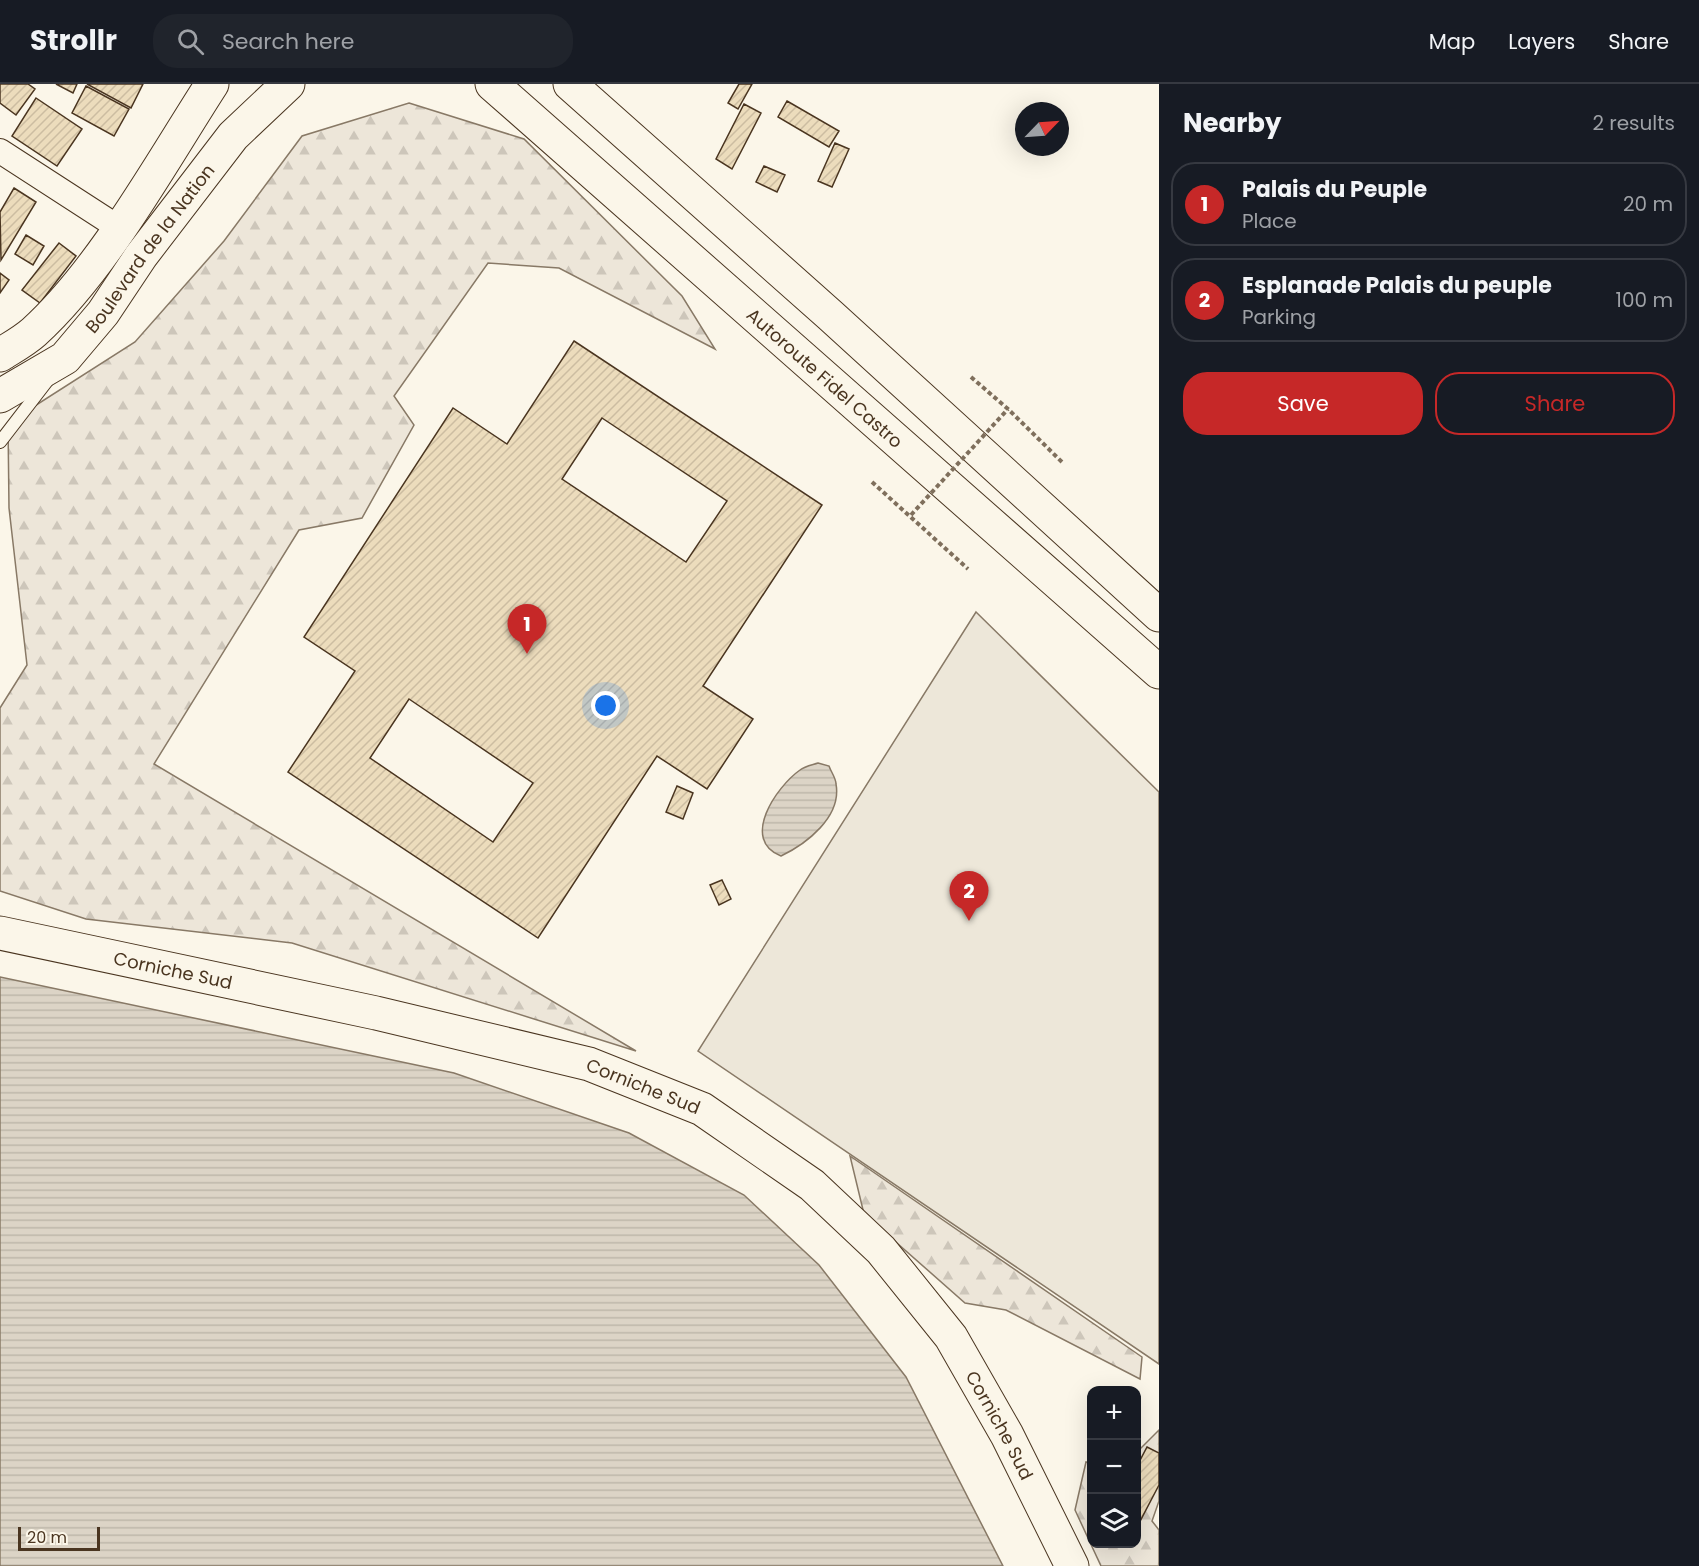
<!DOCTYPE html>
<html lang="en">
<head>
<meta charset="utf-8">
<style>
  :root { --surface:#171b24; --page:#20242c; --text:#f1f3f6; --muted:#9ea1a6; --line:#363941; --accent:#c62828 }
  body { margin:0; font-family:Poppins,sans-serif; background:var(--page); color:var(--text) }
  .controls { position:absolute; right:18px; bottom:18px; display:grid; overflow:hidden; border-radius:12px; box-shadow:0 6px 24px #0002 }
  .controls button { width:54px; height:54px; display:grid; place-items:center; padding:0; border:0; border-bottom:2px solid var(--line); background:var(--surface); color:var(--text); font:30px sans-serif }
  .compass { position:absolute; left:1015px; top:18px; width:54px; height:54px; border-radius:50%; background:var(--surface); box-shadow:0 6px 24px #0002; rotate:65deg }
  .scale { position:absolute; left:18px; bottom:15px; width:82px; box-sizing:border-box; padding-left:6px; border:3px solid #4a3520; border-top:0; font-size:16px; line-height:21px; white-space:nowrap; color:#4a3520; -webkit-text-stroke:4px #fbf6e9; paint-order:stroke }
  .you { position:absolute; left:606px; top:622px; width:21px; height:21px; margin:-15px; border:4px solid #fff; border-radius:50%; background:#1a73e8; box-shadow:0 0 0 9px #1a73e833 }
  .badge { display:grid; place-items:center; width:39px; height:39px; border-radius:50%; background:var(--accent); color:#fff; font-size:20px; font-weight:700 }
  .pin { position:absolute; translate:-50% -50px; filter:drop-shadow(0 2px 3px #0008) }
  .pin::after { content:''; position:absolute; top:32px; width:21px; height:18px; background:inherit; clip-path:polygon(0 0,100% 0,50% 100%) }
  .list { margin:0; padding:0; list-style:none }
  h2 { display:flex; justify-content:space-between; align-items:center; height:78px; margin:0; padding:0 24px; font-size:26px }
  h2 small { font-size:20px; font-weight:400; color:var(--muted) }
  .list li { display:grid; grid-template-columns:39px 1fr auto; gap:18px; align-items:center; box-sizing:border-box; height:84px; margin:0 12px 12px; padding:0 12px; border:2px solid var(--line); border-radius:24px }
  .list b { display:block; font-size:22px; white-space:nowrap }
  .list p { margin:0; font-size:20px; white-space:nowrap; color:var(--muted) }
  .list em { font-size:20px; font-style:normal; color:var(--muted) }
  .actions { display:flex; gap:12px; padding:18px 24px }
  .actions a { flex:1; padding:14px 0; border:2px solid var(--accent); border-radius:24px; text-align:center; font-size:21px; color:var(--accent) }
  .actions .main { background:var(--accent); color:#fff }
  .icon { flex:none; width:33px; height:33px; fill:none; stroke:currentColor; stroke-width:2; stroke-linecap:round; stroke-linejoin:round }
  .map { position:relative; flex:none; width:1159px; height:1482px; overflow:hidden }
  header { display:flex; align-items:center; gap:36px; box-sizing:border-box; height:84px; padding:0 30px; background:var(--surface); border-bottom:2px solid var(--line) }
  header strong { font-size:28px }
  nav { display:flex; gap:33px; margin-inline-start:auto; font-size:21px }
  .search { width:420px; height:54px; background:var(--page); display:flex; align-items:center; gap:15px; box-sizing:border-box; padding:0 21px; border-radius:24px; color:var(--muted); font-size:22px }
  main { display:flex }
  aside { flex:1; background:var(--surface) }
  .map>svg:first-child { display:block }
  .forest { fill:url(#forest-firs); stroke:#887966; stroke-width:1.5 }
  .parking { fill:#ede7d9; stroke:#887966; stroke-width:1.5 }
  .water { fill:url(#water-rules); stroke:#887966; stroke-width:1.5 }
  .building { fill:url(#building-hatch); stroke:#4a3520; stroke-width:1.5; fill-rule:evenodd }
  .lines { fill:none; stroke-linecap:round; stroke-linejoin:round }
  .lane-casing { stroke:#4a3520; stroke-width:14 }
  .street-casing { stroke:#4a3520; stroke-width:26 }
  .secondary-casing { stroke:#4a3520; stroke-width:35 }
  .primary-casing { stroke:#4a3520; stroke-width:35 }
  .highway-casing { stroke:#4a3520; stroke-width:35 }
  .path { stroke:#7f6f5c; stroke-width:4; stroke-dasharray:4.5 3; stroke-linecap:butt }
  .lane { stroke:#fbf6e9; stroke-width:12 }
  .street { stroke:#fbf6e9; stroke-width:24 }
  .secondary { stroke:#fbf6e9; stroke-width:33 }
  .primary { stroke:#fbf6e9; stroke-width:33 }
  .highway { stroke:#fbf6e9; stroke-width:33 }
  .path-bridge { stroke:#7f6f5c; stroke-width:4; stroke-dasharray:4.5 3; stroke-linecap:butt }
  .labels { text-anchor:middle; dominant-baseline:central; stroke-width:4.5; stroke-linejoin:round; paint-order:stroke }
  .street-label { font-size:18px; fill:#4a3520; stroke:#fbf6e9 }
</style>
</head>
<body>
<header>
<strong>Strollr</strong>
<div class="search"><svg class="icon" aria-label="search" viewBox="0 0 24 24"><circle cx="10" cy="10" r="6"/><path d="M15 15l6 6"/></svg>Search here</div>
<nav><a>Map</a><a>Layers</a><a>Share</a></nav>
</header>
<main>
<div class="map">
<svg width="1159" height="1482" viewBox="0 0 1159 1482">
  <defs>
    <pattern id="forest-firs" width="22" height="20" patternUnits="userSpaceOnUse" patternTransform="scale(1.5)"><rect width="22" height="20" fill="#ede6d9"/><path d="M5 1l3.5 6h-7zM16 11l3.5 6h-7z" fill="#cdc6ba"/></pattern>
    <pattern id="water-rules" width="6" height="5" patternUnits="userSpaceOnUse" patternTransform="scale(1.5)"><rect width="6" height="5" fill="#dcd4c6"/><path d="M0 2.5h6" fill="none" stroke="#beb7aa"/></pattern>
    <pattern id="building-hatch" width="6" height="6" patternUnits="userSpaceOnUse" patternTransform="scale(1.5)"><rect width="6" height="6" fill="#ecdcbc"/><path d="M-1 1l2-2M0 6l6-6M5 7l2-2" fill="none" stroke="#ccbda1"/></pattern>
  </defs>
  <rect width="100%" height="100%" fill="#fbf6e9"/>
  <path class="forest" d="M409,19L524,55L682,212L715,265L559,184L488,179L394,312L414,341L362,434L299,446L154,680L636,967L292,859L86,835L0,807V624L27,581L9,424L8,339L135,258L224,157L302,52Z
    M850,1072L1142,1273L1140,1295L1006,1226L965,1219L864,1130Z
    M1159,1346V1417L1152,1437L1159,1446V1482H1101L1075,1426L1086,1378L1091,1379L1092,1460H1136L1137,1368Z"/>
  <path class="parking" d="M976,528L1159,708V1280L698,967Z"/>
  <path class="water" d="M818,679L829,682C831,688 836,694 836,700C842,733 806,760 781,772C740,756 776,703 800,686C805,682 812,681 818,679Z
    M0,893L454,989L629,1049L744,1111L819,1181L906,1293L1003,1482H0Z"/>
  <path class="building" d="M0,0H28L35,5L16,31L0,19Z
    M56,0H77L73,9Z
    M87,0H143L131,24Z
    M739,0H752L738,25L728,19Z
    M86,2L129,25L114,52L72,29Z
    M36,14L82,45L57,82L12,52Z
    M787,17L839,47L829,63L778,33Z
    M744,20L761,29L732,85L716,75Z
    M835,59L849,65L832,103L818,97Z
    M764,82L785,91L777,108L756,98Z
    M14,104L36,118L1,176L0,128Z
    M26,151L44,162L33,181L15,170Z
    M59,159L76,172L40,219L22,206Z
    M0,189L9,196L0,209Z
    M574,257L822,421L703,602L753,635L707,705L657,672L538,854L288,688L355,587L304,553L453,324L507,360ZM602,334L727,417L686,478L562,395ZM409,615L533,699L493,758L370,674Z
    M677,702L693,709L683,735L666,728Z
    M722,796L731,815L719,821L710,801Z
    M1147,1363L1159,1369V1401L1136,1445V1384Z"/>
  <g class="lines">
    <g class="lane-casing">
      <path id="lane" d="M0,358L47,297"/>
    </g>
    <g class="street-casing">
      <path id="street" d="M0,67L119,144"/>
    </g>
    <g class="secondary-casing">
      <g id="secondary">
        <path id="s1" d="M0,849L376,929L589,980L702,1025L812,1101L881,1166L951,1253L1007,1351L1072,1482"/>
      </g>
    </g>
    <g class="primary-casing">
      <g id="primary">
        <path d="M0,271C11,264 24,257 34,248C103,185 161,79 212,0"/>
        <path id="s2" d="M0,312L65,274L103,229L141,172L233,52L288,0"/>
      </g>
    </g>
    <g class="highway-casing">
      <g id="highway">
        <path id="s3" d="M492,0L1159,588"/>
        <path d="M570,0L830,231L1159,531"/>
      </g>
    </g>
    <path class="path" d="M971,293L1008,325L1064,380
      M872,398L968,485"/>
    <use href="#lane" class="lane"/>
    <use href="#street" class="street"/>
    <use href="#secondary" class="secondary"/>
    <use href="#primary" class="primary"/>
    <use href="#highway" class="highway"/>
    <path class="path-bridge" d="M911,431L1008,325"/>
  </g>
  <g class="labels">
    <g class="street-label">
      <text stroke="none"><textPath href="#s2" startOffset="214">Boulevard de la Nation</textPath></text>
      <text stroke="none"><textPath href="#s3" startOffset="444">Autoroute Fidel Castro</textPath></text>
      <text stroke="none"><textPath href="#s1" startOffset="177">Corniche Sud</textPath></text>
      <text stroke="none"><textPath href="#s1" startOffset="662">Corniche Sud</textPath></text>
      <text stroke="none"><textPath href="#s1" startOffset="1166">Corniche Sud</textPath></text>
    </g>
  </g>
</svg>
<div class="controls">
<button>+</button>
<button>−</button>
<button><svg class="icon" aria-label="layers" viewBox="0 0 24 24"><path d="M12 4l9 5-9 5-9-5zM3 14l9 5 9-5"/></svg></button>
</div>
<svg class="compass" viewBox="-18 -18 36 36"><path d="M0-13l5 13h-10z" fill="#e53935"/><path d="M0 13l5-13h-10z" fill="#9ea1a6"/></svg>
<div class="scale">20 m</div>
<div class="you"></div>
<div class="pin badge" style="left:527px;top:570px">1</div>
<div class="pin badge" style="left:969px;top:837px">2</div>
</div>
<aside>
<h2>Nearby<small>2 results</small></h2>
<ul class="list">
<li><span class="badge">1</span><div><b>Palais du Peuple</b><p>Place</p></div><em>20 m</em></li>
<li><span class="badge">2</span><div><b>Esplanade Palais du peuple</b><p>Parking</p></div><em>100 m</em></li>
</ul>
<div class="actions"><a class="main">Save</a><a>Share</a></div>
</aside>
</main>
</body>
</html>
